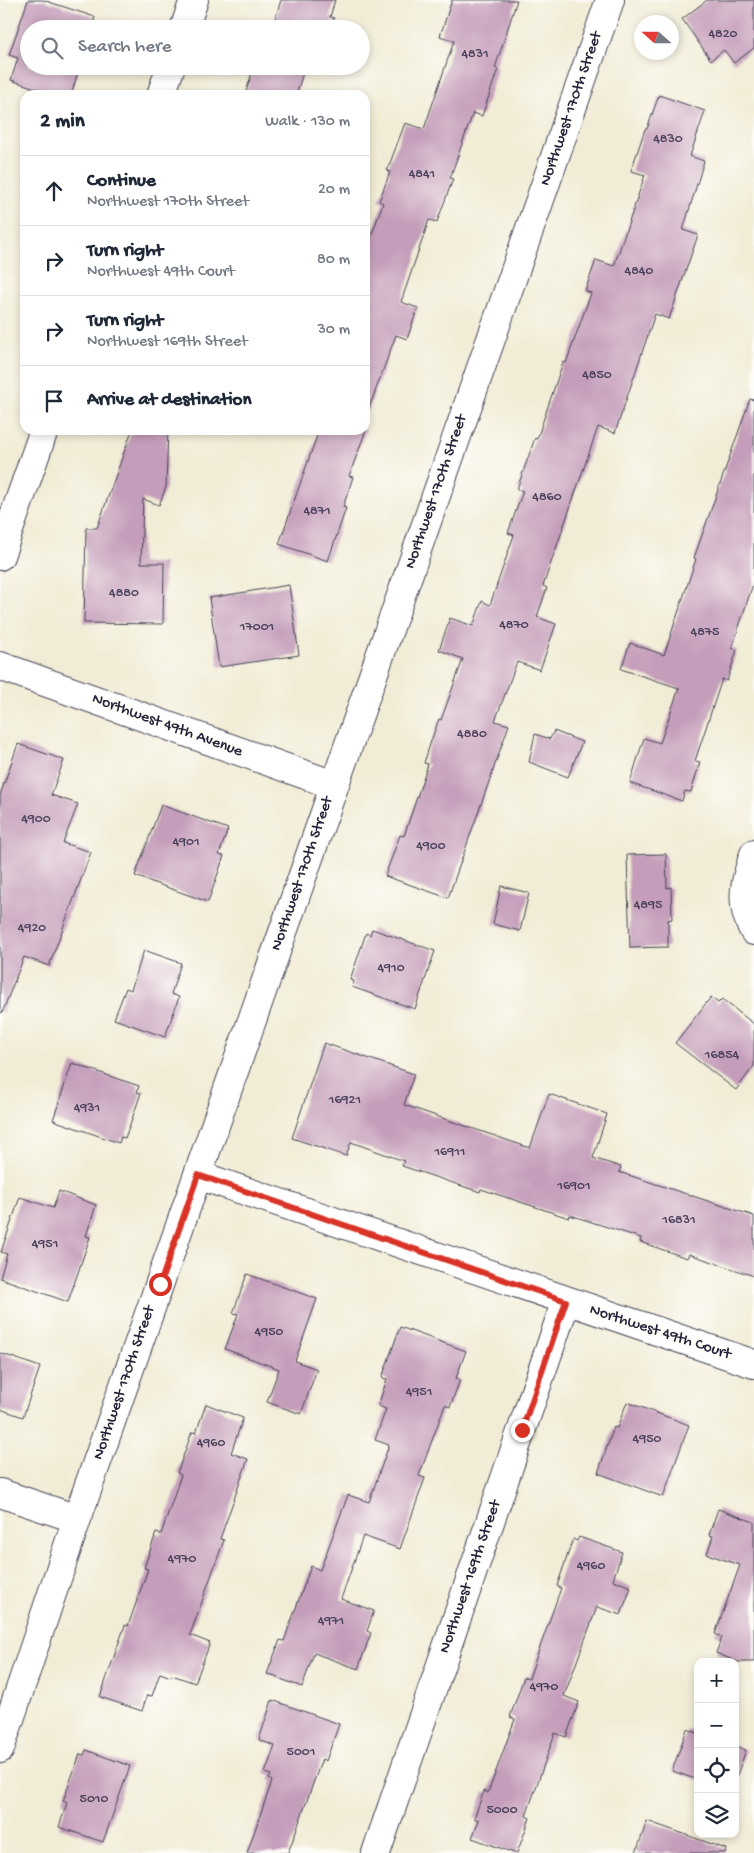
<!DOCTYPE html>
<html lang="en">
<head>
<meta charset="utf-8">
<style>
  :root { --surface:#fff; --page:#f6f6f7; --text:#1f2937; --muted:#747a83; --line:#e0e1e3 }
  body { margin:0; font-family:"Gochi Hand",sans-serif; background:var(--page); color:var(--text) }
  .controls { position:absolute; right:15px; bottom:15px; display:grid; overflow:hidden; border-radius:10px; box-shadow:0 2px 8px #0003 }
  .controls button { width:45px; height:45px; display:grid; place-items:center; padding:0; border:0; border-bottom:1px solid var(--line); background:var(--surface); color:var(--text); font:25px sans-serif }
  .compass { position:absolute; left:634px; top:15px; width:45px; height:45px; border-radius:50%; background:var(--surface); box-shadow:0 2px 8px #0003; rotate:291deg }
  .stop { position:absolute; width:15px; height:15px; margin:-11px; border:4px solid #d93025; border-radius:50%; background:#fff }
  .stop.end { background:#d93025; border-color:#fff; box-shadow:0 1px 5px #0008 }
  .list { margin:0; padding:0; list-style:none }
  h2 { display:flex; justify-content:space-between; align-items:center; height:65px; margin:0; padding:0 20px; font-size:21px }
  h2 small { font-size:16px; font-weight:400; color:var(--muted) }
  .list li { display:grid; grid-template-columns:32px 1fr auto; gap:15px; align-items:center; box-sizing:border-box; height:70px; padding:0 20px; border-top:1px solid var(--line) }
  .list b { display:block; font-size:19px; white-space:nowrap }
  .list p { margin:0; font-size:16px; white-space:nowrap; color:var(--muted) }
  .list em { font-size:16px; font-style:normal; color:var(--muted) }
  .icon { flex:none; width:28px; height:28px; fill:none; stroke:currentColor; stroke-width:2; stroke-linecap:round; stroke-linejoin:round }
  .map { position:relative; flex:none; width:754px; height:1853px; overflow:hidden }
  .search { position:absolute; background:var(--surface); box-shadow:0 2px 8px #0003; left:20px; top:20px; width:350px; height:55px; display:flex; align-items:center; gap:12px; box-sizing:border-box; padding:0 18px; border-radius:28px; color:var(--muted); font-size:19px }
  .panel { position:absolute; background:var(--surface); box-shadow:0 2px 8px #0003; left:20px; top:90px; width:350px; height:345px; border-radius:15px }
  .map>svg:first-child { display:block }
  .building { fill:#c49dba }
  .lines { fill:none; stroke-linecap:round; stroke-linejoin:round }
  .street-casing { stroke:#414052; stroke-width:30 }
  .street { stroke:#fff; stroke-width:28 }
  .route { stroke:#d93025; stroke-width:6 }
  .labels { text-anchor:middle; dominant-baseline:central; stroke-width:4.5; stroke-linejoin:round; paint-order:stroke }
  .number-label { font-size:14px; fill:#4a415b }
  .street-label { font-size:16px; fill:#22223b; stroke:#fdfcf7 }
</style>
</head>
<body>
<div class="map">
<svg width="754" height="1853" viewBox="0 0 754 1853">
  <rect width="100%" height="100%" fill="#fdfcf7"/>
  <filter id="ink" filterUnits="userSpaceOnUse"><feTurbulence type="fractalNoise" baseFrequency=".02" numOctaves="2"/><feDisplacementMap in="SourceGraphic" scale="10" xChannelSelector="R" yChannelSelector="G"/><feConvolveMatrix kernelMatrix="1 2 1 2 8 2 1 2 1" color-interpolation-filters="sRGB"/></filter>
  <filter id="wash" filterUnits="userSpaceOnUse"><feTurbulence type="fractalNoise" baseFrequency=".0096" numOctaves="4" result="noise"/><feDisplacementMap in="SourceGraphic" scale="20" xChannelSelector="R" yChannelSelector="G"/><feGaussianBlur stdDeviation="1.12" result="paint"/><feColorMatrix in="noise" values="0 0 0 0 0 0 0 0 0 0 0 0 0 0 0 0 0 1.4 0 .05"/><feComposite in="paint" operator="in"/></filter>
  <g filter="url(#wash)">
    <rect width="100%" height="100%" fill="#f1ecd5"/>
    <g id="blocks">
      <path class="building" d="M28,0H43L95,17L91,29H29V66H80L71,95H56L11,80L18,58L9,55Z
        M281,0H335L330,17L334,18L330,29H272Z
        M452,0H517L495,68L498,69L482,116L473,113L450,178L453,179L437,222L429,220L401,302L418,308L407,339L396,335L368,411L365,410V254L383,203L379,201L390,172L387,171L405,123L424,129L454,41L440,36Z
        M707,0H754V48L734,63L724,50L711,60L682,19Z
        M254,66H308L306,74L303,73L296,95H245Z
        M659,95L705,111L690,156L704,161L683,230L698,235L669,319L655,314L615,433L598,427L543,586L547,588L537,617L556,624L540,670L517,662L495,721L509,725L448,898L385,876L400,835L404,836L428,764L424,763L431,741L439,719L441,720L463,659L439,650L450,618L473,626L482,601L490,605L514,535L508,533L523,491L517,489L535,438L537,439L563,362L566,363L591,293L585,291L596,260L614,266L645,175L631,171L645,129H647Z
        M750,399L754,400V581L732,648L737,650L727,681L722,679L695,761L700,762L691,792L685,791L682,801L630,783L644,738L660,743L679,688L621,669L630,643L664,655L696,559L694,558Z
        M132,430H168L166,487L159,505L143,499L141,563H164L163,624L84,623L86,528H97Z
        M319,430H366L349,476L353,477L343,507L346,508L328,561L279,544Z
        M289,585L299,655L219,667L209,598Z
        M554,731L582,742L568,777L529,762L535,734L550,739Z
        M18,744L64,760L51,795L78,804L63,843L91,852L49,966L24,957L2,1013L0,1012V795Z
        M161,805L228,829L219,855L224,856L208,902L135,876Z
        M666,854L667,888L671,887L672,919L668,920V947L630,948L627,855Z
        M501,886L529,893L520,931L493,924Z
        M372,929L435,951L415,1009L352,987L354,981L350,980L366,933L370,935Z
        M144,950L181,963L171,994L179,997L165,1037L114,1019L126,988L131,990Z
        M711,997L718,1003L722,999L754,1024V1066L736,1090L675,1043Z
        M324,1043L414,1074L404,1105L530,1148L549,1094L607,1114L593,1158L621,1167L619,1172L754,1216V1276L689,1254L687,1258L640,1242L641,1238L570,1215L569,1218L481,1189L480,1192L402,1166L404,1161L351,1142L346,1156L292,1138Z
        M72,1063L139,1086L137,1092L141,1093L133,1116L125,1138L121,1137L119,1143L53,1120Z
        M59,1191L96,1205L86,1236L90,1237L68,1302L0,1278L7,1254L1,1252L20,1197L53,1208Z
        M247,1274L317,1299L295,1361L317,1369L301,1414L267,1402L279,1369L225,1349L238,1314L233,1313Z
        M400,1327L466,1351L456,1378L460,1380L450,1407L445,1405L419,1476L425,1478L400,1549L363,1536L341,1599L374,1611L367,1631L371,1633L358,1669L314,1653L302,1687L267,1674L280,1640L284,1641L311,1566L320,1570L348,1495L369,1502L389,1445L375,1440L386,1409L378,1406L387,1379L382,1378Z
        M0,1353L40,1367L23,1417L0,1409Z
        M627,1402L689,1425L663,1497L598,1473L614,1427L617,1428Z
        M206,1404L243,1418L231,1453L248,1459L220,1539L224,1540L190,1635L210,1643L195,1683L172,1675L171,1677L160,1673L152,1696L147,1695L142,1711L100,1697L125,1625L128,1626L148,1569L144,1568L156,1533L161,1534L181,1475L177,1473L192,1432L196,1433Z
        M718,1509L754,1522V1662H738L716,1653L722,1637L715,1634L740,1565L707,1554L713,1536L709,1535Z
        M579,1537L622,1552L613,1580L631,1587L621,1615L597,1607L564,1696L579,1702L566,1737L555,1733L526,1816L530,1818L517,1853H514L472,1838L479,1820L474,1818L484,1791L488,1793L515,1719L510,1717L524,1677L529,1678L561,1588L557,1586L573,1539L577,1541Z
        M272,1700L339,1724L326,1761L322,1759L288,1853H247L272,1781L269,1779L271,1775L265,1773L275,1746L259,1740Z
        M687,1729L698,1733V1780L672,1771Z
        M735,1746L746,1750L735,1781Z
        M86,1750L130,1766L103,1842L59,1827L67,1803L63,1801L80,1754L84,1755Z
        M647,1821L726,1849L725,1853H636Z"/>
    </g>
  </g>
  <g filter="url(#ink)">
    <use href="#blocks" fill-opacity="0" stroke="#414052" stroke-width="1"/>
    <g class="lines">
      <g class="street-casing">
        <path id="street" d="M184,29L194,0
          M161,95L171,66
          M0,556L44,430
          M0,666L334,785
          M754,854C745,881 738,904 754,931
          M198,1175L754,1364
          M0,1493L77,1519
          M0,1749L77,1519L610,0
          M376,1853L566,1301"/>
      </g>
      <use href="#street" class="street"/>
    </g>
  </g>
  <g class="lines" filter="url(#ink)">
    <path class="route" d="M160,1284L198,1175L566,1301L522,1430"/>
  </g>
  <g class="labels">
    <g class="number-label">
      <text x="723" y="34">4820</text>
      <text x="475" y="54">4831</text>
      <text x="668" y="139">4830</text>
      <text x="422" y="174">4841</text>
      <text x="639" y="271">4840</text>
      <text x="597" y="375">4850</text>
      <text x="547" y="497">4860</text>
      <text x="317" y="511">4871</text>
      <text x="124" y="593">4880</text>
      <text x="514" y="625">4870</text>
      <text x="257" y="627">17001</text>
      <text x="705" y="632">4875</text>
      <text x="472" y="734">4880</text>
      <text x="36" y="819">4900</text>
      <text x="186" y="842">4901</text>
      <text x="431" y="846">4900</text>
      <text x="648" y="905">4895</text>
      <text x="32" y="928">4920</text>
      <text x="391" y="968">4910</text>
      <text x="722" y="1055">16854</text>
      <text x="345" y="1100">16921</text>
      <text x="87" y="1108">4931</text>
      <text x="450" y="1152">16911</text>
      <text x="574" y="1186">16901</text>
      <text x="679" y="1220">16831</text>
      <text x="45" y="1244">4951</text>
      <text x="269" y="1332">4950</text>
      <text x="419" y="1392">4951</text>
      <text x="647" y="1439">4950</text>
      <text x="211" y="1443">4960</text>
      <text x="182" y="1559">4970</text>
      <text x="591" y="1566">4960</text>
      <text x="331" y="1621">4971</text>
      <text x="544" y="1687">4970</text>
      <text x="301" y="1752">5001</text>
      <text x="94" y="1799">5010</text>
      <text x="502" y="1810">5000</text>
    </g>
    <g class="street-label">
      <text transform="translate(572 109) rotate(-71)">Northwest 170th Street</text>
      <text transform="translate(437 492) rotate(-71)">Northwest 170th Street</text>
      <text transform="translate(167 726) rotate(20)">Northwest 49th Avenue</text>
      <text transform="translate(303 874) rotate(-71)">Northwest 170th Street</text>
      <text transform="translate(660 1333) rotate(18)">Northwest 49th Court</text>
      <text transform="translate(125 1383) rotate(-71)">Northwest 170th Street</text>
      <text transform="translate(471 1577) rotate(-71)">Northwest 169th Street</text>
    </g>
  </g>
</svg>
<div class="controls">
<button>+</button>
<button>−</button>
<button><svg class="icon" aria-label="locate" viewBox="0 0 24 24"><circle cx="12" cy="12" r="6"/><path d="M12 2v4M12 18v4M2 12h4M18 12h4"/></svg></button>
<button><svg class="icon" aria-label="layers" viewBox="0 0 24 24"><path d="M12 4l9 5-9 5-9-5zM3 14l9 5 9-5"/></svg></button>
</div>
<svg class="compass" viewBox="-18 -18 36 36"><path d="M0-13l5 13h-10z" fill="#e53935"/><path d="M0 13l5-13h-10z" fill="#747a83"/></svg>
<div class="stop" style="left:160px;top:1284px"></div>
<div class="stop end" style="left:522px;top:1430px"></div>
<div class="search"><svg class="icon" aria-label="search" viewBox="0 0 24 24"><circle cx="10" cy="10" r="6"/><path d="M15 15l6 6"/></svg>Search here</div>
<section class="panel">
<h2>2 min<small>Walk · 130 m</small></h2>
<ul class="list">
<li><svg class="icon" aria-label="ahead" viewBox="0 0 24 24"><path d="M12 20V5M6 11l6-6 6 6"/></svg><div><b>Continue</b><p>Northwest 170th Street</p></div><em>20 m</em></li>
<li><svg class="icon" aria-label="right" viewBox="0 0 24 24"><path d="M7 20v-9h11M14 6l5 5-5 5"/></svg><div><b>Turn right</b><p>Northwest 49th Court</p></div><em>80 m</em></li>
<li><svg class="icon" aria-label="right" viewBox="0 0 24 24"><path d="M7 20v-9h11M14 6l5 5-5 5"/></svg><div><b>Turn right</b><p>Northwest 169th Street</p></div><em>30 m</em></li>
<li><svg class="icon" aria-label="arrive" viewBox="0 0 24 24"><path d="M6 21V4h12l-3 4 3 4H6"/></svg><div><b>Arrive at destination</b></div></li>
</ul>
</section>
</div>
</body>
</html>
